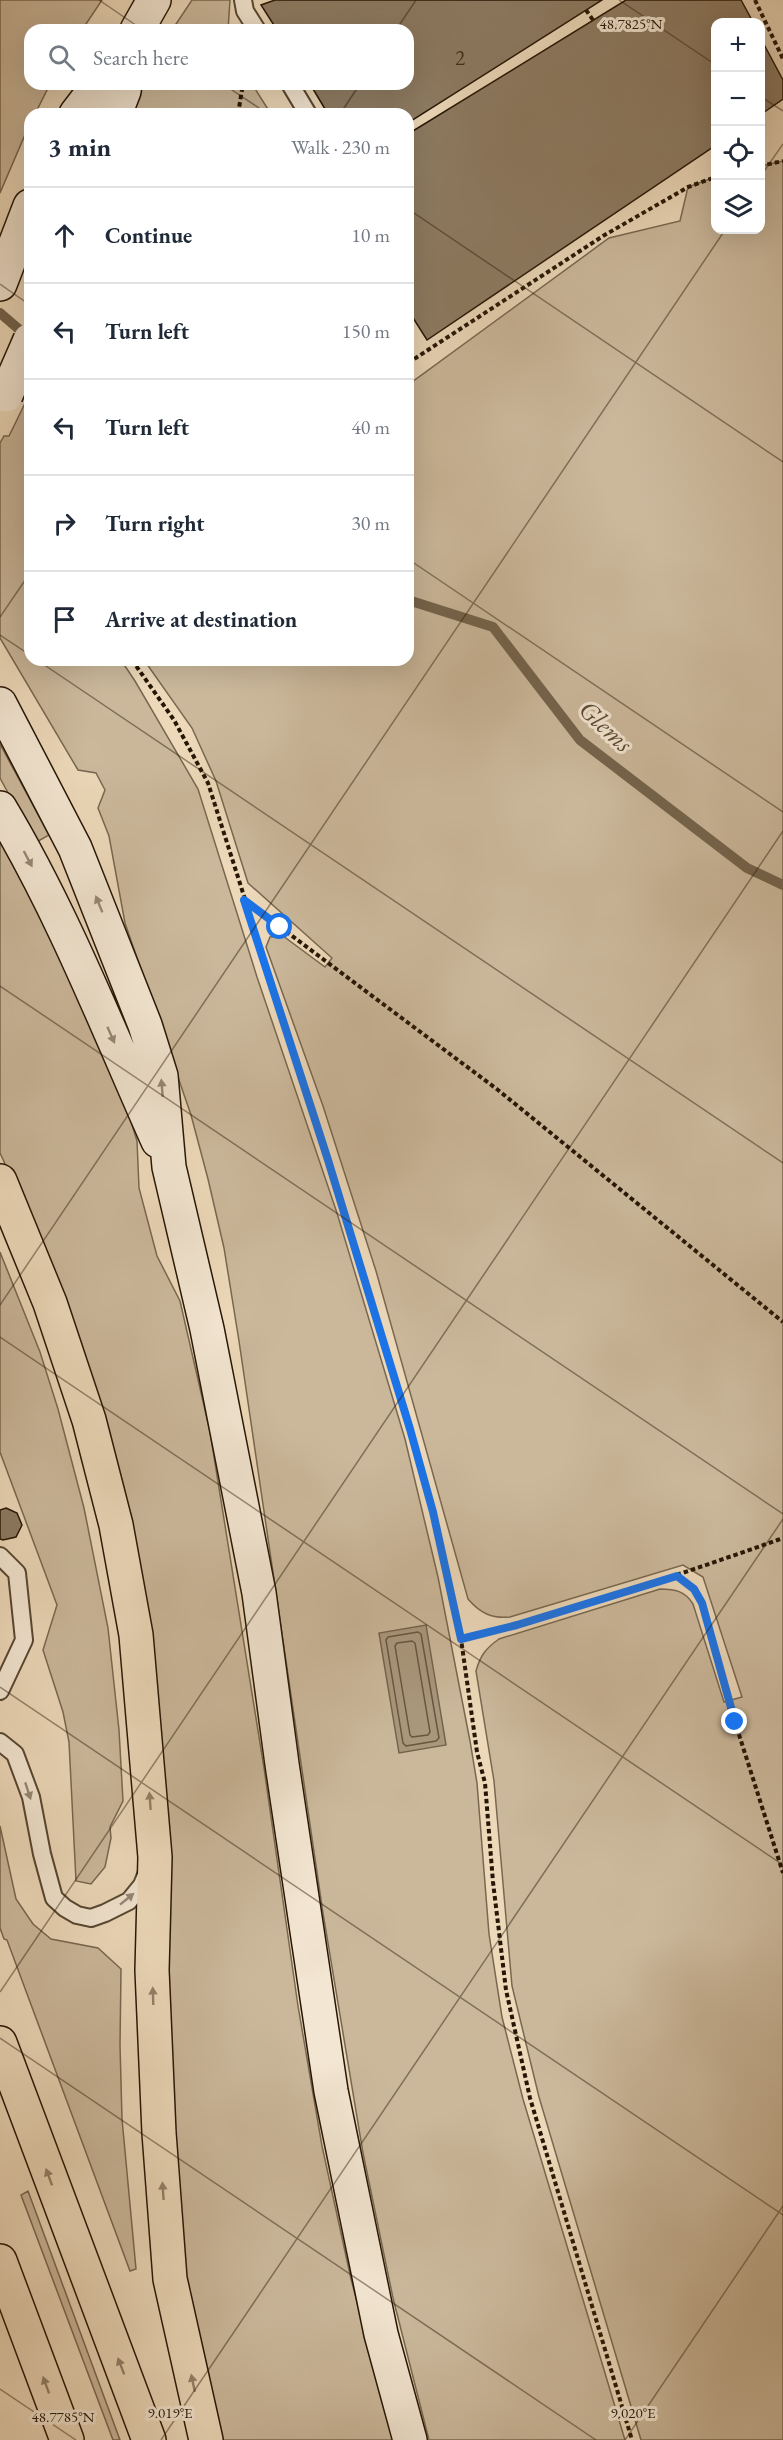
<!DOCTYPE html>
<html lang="en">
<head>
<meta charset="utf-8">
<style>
  :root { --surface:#fff; --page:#f2f2f3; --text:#1f2937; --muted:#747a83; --line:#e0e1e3 }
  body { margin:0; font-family:"EB Garamond",serif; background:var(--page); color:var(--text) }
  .controls { position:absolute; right:18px; top:18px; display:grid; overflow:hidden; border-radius:12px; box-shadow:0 6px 24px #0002 }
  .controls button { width:54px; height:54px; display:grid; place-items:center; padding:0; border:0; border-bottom:2px solid var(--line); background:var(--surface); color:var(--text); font:30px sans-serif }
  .stop { position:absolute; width:18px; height:18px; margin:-14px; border:4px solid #1a73e8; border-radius:50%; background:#fff }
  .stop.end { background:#1a73e8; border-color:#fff; box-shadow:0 2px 6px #0008 }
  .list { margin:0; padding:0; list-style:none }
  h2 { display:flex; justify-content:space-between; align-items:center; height:78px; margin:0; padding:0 24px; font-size:26px }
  h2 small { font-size:20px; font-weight:400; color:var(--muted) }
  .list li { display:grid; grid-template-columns:39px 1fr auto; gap:18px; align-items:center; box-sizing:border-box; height:96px; padding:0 24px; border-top:2px solid var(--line) }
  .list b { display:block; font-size:22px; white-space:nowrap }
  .list em { font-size:20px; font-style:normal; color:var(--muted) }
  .icon { flex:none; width:33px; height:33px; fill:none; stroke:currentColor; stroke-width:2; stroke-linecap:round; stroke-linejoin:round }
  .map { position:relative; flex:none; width:783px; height:2440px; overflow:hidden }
  .search { position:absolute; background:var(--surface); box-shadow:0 6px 24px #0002; left:24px; top:24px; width:390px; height:66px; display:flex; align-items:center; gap:15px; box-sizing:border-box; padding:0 21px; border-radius:18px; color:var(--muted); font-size:22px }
  .panel { position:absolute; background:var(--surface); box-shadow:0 6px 24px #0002; left:24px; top:108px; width:390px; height:558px; border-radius:18px }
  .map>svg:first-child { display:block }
  .green { fill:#cbb89b; stroke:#786750; stroke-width:1.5 }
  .water { fill:#a9977c; stroke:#74634c; stroke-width:1.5 }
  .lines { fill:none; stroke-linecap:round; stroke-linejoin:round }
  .shore { stroke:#675640; stroke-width:1.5 }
  .stream { stroke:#74634c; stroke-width:10 }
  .building { fill:#8d7b63; stroke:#251605; stroke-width:1.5 }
  .lane-casing { stroke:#574732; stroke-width:20 }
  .secondary-casing { stroke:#251605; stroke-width:36 }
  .highway-casing { stroke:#251605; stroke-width:36 }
  .path { stroke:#251605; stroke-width:4; stroke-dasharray:4.5 3; stroke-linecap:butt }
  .lane { stroke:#f3e6d2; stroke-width:16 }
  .secondary { stroke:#f3e6d2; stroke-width:33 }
  .highway { stroke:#edd9ba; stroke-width:33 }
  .secondary-bridge-casing { stroke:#251605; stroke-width:36; stroke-linecap:butt }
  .secondary-bridge { stroke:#f3e6d2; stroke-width:33 }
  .oneway { fill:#968876 }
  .oneway2 { fill:#938169 }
  .route { stroke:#1a73e8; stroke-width:8 }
  .ticks { fill:none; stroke:#251605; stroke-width:1.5; stroke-opacity:0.45 }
  .labels { text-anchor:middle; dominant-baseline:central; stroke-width:6; stroke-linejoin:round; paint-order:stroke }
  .number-label { font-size:21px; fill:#3f2f1c }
  .water-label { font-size:26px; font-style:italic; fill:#5a4a35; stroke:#f3e6d2 }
  .ticks-label { font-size:15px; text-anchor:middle; fill:#251605; stroke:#f3e6d2; stroke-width:6; stroke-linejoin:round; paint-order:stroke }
</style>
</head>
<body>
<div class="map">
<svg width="783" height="2440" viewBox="0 0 783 2440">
  <rect width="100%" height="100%" fill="#edd9ba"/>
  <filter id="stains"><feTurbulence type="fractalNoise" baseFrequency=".00333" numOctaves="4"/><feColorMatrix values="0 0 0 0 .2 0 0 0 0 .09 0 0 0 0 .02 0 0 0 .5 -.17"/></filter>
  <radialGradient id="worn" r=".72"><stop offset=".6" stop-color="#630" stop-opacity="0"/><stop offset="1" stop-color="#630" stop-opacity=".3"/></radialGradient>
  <path class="green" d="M0,0H102L82,30H30V84H50L35,114H30V123L0,193Z
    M192,0H230L228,30H172Z
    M141,84H252L271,114H125Z
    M783,161V2440H641L539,2097L512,1986L494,1781L476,1671C480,1656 486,1648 499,1639L660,1589C675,1589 685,1591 693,1604L724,1702L742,1697L703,1577L683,1565L510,1617C492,1619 480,1613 468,1599L376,1271L323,1106L266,947L270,937L283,936L325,967L332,958L248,883L216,781L192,728L144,660H408V385L609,238L680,221L688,187L715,177L716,230H760L761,166Z
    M30,393V660H121L135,681L198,789L257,977L337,1213L405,1439L438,1577L470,1741L477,1783L489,1934L502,2017L523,2099L625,2440H429L393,2298L363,2153L323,1913L239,1341L224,1248L208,1179L191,1115L125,923L109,836L98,808L105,790L96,773L78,770L0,638V443L4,436H9Z
    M0,744L49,835L35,843L0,778Z
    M0,830L117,1076L137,1141L139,1188L157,1256L180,1301L210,1432L264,1768L298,2006L322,2146L351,2279L393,2440H215L185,2281L173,2155L163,1780L149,1629L124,1488L81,1342L40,1239L0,1153Z
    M0,1252L40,1352L58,1409L84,1508L108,1628L119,1730L123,1801L110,1827L111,1838L105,1867L91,1884L76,1881L69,1742L63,1712L43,1650L57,1605L0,1452Z
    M0,1826L16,1899L33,1924L51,1939L98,1948L121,1969L120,2045L122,2119L136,2269L130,2271L7,1940L4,1939L0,1928Z
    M28,2191L120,2440H113L21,2195Z"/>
  <path class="water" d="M426,1625L446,1745L399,1753L379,1633Z"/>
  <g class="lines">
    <path class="shore" d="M418,1632L421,1634L439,1738L436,1741L406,1746L403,1743L386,1640L388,1637Z
      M412,1641L415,1643L430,1732L428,1735L412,1737L410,1735L395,1646L397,1643Z"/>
    <path class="stream" d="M0,313L28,337
      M408,600L493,627L580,740L747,868L783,885"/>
  </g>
  <path class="building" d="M275,0H602L408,123V114H328L310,84H408V30H277L261,5Z
    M626,0H741L753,22H716V145L427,340L408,310V134Z
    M760,37L783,80V99L760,115Z
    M6,1508L17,1513L22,1525L16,1537L3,1540L0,1539V1510Z"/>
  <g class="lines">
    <g class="lane-casing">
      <path id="lane" d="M243,0L245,11L257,30
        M290,84L308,114
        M0,1556L17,1573L24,1640L0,1691
        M0,1742L15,1754L31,1797L42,1854L54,1898L65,1908L77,1915L91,1918L105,1913L129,1901L142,1885L148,1870"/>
    </g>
    <g class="secondary-casing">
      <path id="secondary" d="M137,30L154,0
        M76,114L99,84
        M115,114L124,91L125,84
        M0,284L30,206
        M0,704L75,848L145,1025L161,1076L169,1167L207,1329L259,1593L282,1764L331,2091L381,2334L410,2440
        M0,808C63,913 108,1029 158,1141"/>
    </g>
    <g class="highway-casing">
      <path id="highway" d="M0,1181L50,1303L89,1420L116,1525L136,1635L155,1857L152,1970L159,2133L170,2279L206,2440
        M0,2043L149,2440
        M0,2261L67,2440"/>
    </g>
    <path class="path" d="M755,0L783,59
      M586,10L593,20
      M238,114L243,84
      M760,166L783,161
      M408,363L603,236L688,187L716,177
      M132,660L174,720L208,783L328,1160L410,1429L433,1512L461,1639L477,1752L485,1783L493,1882L506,1990L530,2098L632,2440
      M244,900L498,1090L783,1322
      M678,1577L694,1589L702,1603L735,1722L783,1873
      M461,1639C570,1611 677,1576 783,1538"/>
    <use href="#lane" class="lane"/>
    <use href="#secondary" class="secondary"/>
    <use href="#highway" class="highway"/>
    <g class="secondary-bridge-casing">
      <path id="secondary-bridge" d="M6,395L30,340"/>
    </g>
    <use href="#secondary-bridge" class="secondary-bridge"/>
  </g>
  <defs><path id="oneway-solid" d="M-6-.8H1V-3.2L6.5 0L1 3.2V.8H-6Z" transform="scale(1.5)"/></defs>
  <g class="oneway">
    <use href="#oneway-solid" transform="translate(28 859) rotate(62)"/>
    <use href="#oneway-solid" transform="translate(99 904) rotate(-112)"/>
    <use href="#oneway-solid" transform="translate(111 1035) rotate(66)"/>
    <use href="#oneway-solid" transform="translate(162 1088) rotate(-95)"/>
    <use href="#oneway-solid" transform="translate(28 1791) rotate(72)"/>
    <use href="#oneway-solid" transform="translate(127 1899) rotate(-39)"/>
  </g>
  <g class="oneway2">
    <use href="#oneway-solid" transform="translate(150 1801) rotate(-94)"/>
    <use href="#oneway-solid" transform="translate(153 1996) rotate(-92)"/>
    <use href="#oneway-solid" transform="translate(49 2177) rotate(-110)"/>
    <use href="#oneway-solid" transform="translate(163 2191) rotate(-94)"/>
    <use href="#oneway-solid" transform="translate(121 2366) rotate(-111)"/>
    <use href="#oneway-solid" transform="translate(193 2383) rotate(-102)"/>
    <use href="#oneway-solid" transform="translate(46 2385) rotate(-110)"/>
  </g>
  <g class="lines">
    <path class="route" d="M280,927L244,900L328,1160L410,1429L433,1512L461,1639L517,1625L677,1576L694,1589L702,1603L735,1722"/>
  </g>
  <path class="ticks" d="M99,0L143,30M619,0L716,65M396,30L416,0M223,84L268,114M760,96L783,111M340,114L360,84M760,177L783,144M408,209L783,462M0,284L30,305M408,559L783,812M0,617L30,573M0,635L30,655M37,660L783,1163M0,986L783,1514M0,1305L725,230M0,1337L783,1865M0,1687L783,2215M0,1992L783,831M0,2038L596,2440M0,2389L76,2440M161,2440L783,1519M625,2440L783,2206"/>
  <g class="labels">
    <g class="number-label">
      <text x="460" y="57">2</text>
    </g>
    <g class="water-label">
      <text transform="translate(606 726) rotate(43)">Glems</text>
    </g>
  </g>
  <g class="ticks-label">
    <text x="631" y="29">48.7825°N</text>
    <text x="170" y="2418">9.019°E</text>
    <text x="633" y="2418">9.020°E</text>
    <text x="63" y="2422">48.7785°N</text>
  </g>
  <rect width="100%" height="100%" filter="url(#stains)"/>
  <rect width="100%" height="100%" fill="url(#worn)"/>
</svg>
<div class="controls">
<button>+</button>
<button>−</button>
<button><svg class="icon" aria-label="locate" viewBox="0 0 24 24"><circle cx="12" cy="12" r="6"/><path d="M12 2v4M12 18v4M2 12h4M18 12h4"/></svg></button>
<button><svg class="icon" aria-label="layers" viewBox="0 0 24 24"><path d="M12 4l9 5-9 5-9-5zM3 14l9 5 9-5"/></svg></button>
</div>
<div class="stop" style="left:280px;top:927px"></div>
<div class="stop end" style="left:735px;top:1722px"></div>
<div class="search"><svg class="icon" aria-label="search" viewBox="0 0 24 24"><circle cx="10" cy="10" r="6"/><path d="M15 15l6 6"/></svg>Search here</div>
<section class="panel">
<h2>3 min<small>Walk · 230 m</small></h2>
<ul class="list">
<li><svg class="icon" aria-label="ahead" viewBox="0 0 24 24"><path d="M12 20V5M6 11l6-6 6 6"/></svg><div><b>Continue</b></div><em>10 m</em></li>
<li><svg class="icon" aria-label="left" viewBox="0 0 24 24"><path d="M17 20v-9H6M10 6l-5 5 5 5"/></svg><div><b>Turn left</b></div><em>150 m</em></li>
<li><svg class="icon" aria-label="left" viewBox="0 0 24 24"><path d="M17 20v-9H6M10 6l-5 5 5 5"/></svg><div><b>Turn left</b></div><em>40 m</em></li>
<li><svg class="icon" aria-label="right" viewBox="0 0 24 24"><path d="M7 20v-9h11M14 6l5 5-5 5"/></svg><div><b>Turn right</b></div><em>30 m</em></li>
<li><svg class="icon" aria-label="arrive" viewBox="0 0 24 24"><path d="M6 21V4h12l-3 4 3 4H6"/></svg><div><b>Arrive at destination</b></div></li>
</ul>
</section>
</div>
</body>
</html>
